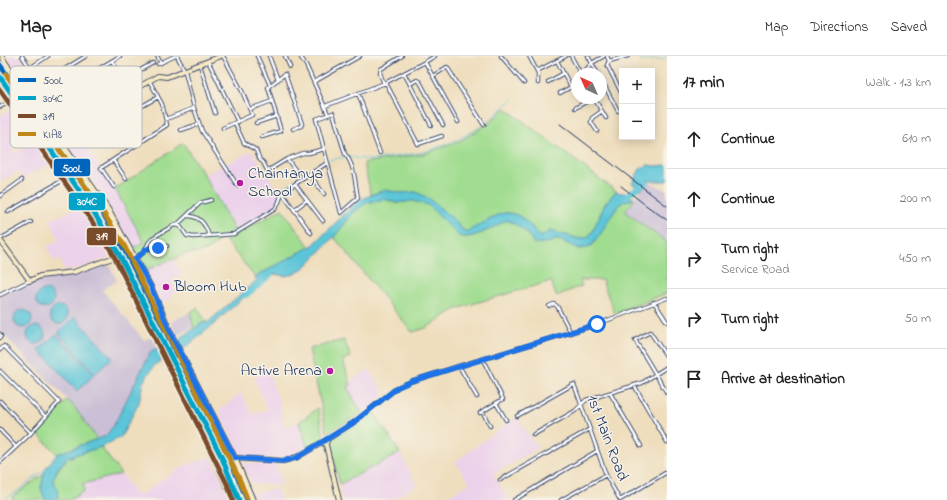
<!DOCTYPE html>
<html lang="en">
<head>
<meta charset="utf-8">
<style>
  :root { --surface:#fff; --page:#f6f6f6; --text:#222; --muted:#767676; --line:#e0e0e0 }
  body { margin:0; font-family:"Indie Flower",sans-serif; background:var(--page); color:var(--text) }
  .controls { position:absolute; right:12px; top:12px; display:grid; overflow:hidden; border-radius:0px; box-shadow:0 2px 10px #0003 }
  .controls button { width:36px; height:36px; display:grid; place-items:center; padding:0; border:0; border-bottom:1px solid var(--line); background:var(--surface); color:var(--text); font:20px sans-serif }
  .compass { position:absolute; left:571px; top:12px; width:36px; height:36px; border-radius:50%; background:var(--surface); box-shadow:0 2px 10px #0003; rotate:315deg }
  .stop { position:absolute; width:12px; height:12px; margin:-9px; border:3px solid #1a73e8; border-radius:50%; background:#fff }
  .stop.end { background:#1a73e8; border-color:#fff; box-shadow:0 1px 4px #0008 }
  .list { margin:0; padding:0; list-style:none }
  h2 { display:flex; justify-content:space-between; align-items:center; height:52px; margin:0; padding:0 16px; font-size:17px }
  h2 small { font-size:13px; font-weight:400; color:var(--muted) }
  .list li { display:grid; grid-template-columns:26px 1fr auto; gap:12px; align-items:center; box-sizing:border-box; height:60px; padding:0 16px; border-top:1px solid var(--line) }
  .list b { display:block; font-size:15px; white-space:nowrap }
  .list p { margin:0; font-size:13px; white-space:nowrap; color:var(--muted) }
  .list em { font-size:13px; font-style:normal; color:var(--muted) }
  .icon { flex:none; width:22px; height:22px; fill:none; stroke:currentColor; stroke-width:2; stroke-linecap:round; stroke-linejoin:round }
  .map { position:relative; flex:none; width:667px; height:444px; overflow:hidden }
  header { display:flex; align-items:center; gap:24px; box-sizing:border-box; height:56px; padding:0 20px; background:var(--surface); border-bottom:1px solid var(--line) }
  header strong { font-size:19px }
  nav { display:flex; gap:22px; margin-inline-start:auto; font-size:14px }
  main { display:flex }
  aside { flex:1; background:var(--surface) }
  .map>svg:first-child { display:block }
  .built { fill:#ecd1ea }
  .industrial { fill:#cbbfd5 }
  .green { fill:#a1dd90; stroke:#5e8677 }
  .water { fill:#5cc5d8; stroke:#3c7a9b }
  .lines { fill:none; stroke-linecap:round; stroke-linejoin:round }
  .stream { stroke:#5cc5d8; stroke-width:1 }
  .river { stroke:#5cc5d8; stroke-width:6 }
  .street-casing { stroke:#3b496c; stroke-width:4.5 }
  .secondary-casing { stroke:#3b496c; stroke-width:6 }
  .highway-casing { stroke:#3b496c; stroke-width:7 }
  .street { stroke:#fff; stroke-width:2.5 }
  .secondary { stroke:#f6e9c3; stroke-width:4 }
  .highway { stroke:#e9c769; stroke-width:5 }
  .rail { stroke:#1b2f5e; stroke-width:1 }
  .bus-1-casing { stroke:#f7f3e8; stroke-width:8 }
  .bus-2-casing { stroke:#f7f3e8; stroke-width:8 }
  .bus-3-casing { stroke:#f7f3e8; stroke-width:8 }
  .bus-4-casing { stroke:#f7f3e8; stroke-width:8 }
  .bus-1 { stroke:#0065bd; stroke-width:5 }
  .bus-2 { stroke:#01a3c8; stroke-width:5 }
  .bus-3 { stroke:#7a4b2a; stroke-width:5 }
  .bus-4 { stroke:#c08818; stroke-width:5 }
  .route { stroke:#1a73e8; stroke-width:5 }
  .poi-dot { fill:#b5179e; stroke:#f7f3e8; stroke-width:1.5 }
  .labels { text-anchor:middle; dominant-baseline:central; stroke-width:3; stroke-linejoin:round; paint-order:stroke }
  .poi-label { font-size:16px; fill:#1b2f5e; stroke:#f7f3e8; text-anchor:start }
  .street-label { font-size:16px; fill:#1b2f5e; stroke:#f7f3e8 }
  .key { fill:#f7f3e8; stroke:#b5b8bf; stroke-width:1 }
  .key-label { font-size:11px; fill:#1b2f5e }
  .line-badge { stroke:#f7f3e8; stroke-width:1.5 }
  .badge-label { font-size:11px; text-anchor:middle; font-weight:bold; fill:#fff }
</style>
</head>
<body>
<header>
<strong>Map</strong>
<nav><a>Map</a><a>Directions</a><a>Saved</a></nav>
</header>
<main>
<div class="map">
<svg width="667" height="444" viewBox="0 0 667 444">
  <rect width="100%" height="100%" fill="#f7f3e8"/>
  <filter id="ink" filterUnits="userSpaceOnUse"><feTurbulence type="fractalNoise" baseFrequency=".025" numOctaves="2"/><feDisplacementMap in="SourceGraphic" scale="8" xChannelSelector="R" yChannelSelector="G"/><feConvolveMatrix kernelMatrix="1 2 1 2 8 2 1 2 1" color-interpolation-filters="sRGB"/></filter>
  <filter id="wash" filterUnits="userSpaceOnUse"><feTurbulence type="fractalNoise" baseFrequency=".012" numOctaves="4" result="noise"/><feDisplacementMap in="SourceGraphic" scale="16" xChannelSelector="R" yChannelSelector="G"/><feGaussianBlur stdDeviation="0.9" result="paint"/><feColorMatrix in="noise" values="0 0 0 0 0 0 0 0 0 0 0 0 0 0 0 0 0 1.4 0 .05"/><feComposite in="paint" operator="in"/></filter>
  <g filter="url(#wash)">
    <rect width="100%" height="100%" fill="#efdebd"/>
    <path class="built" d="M7,0H19L38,27L72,69L115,133L144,187L133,192L108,148L23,26Z
      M11,53L31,80L12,93L15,97L35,85L50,108L23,122L18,116L0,126V60Z
      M252,95L278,135V150L235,175L204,119Z
      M81,150L109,201L85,211L65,215L60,204L54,205L47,191L59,184L50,164Z
      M172,203L182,216L172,224L176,235L172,237L173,241L162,247L146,214Z
      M267,313L279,344L285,371L299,366L307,391L292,400L271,403L241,399L219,355L241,336L252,358L268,354L254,323Z
      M368,313L385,338L362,357L347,331L350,329V326Z
      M516,361L538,392L493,418L510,444H441L470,427L455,406Z
      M400,397L417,429L392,444H343L340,428Z
      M211,401L230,444H70L85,434L82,429L121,418L138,440L184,410Z
      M243,407L276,408L283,429L252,428Z
      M277,433L281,444H255L253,437Z"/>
    <path class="industrial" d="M648,125L667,135V186L625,156Z
      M108,207L117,225L107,230L102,234L144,284L152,281L157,291L151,295L115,367L106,380L97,383L73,349L0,276V239L42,223L70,220Z
      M190,256L194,271L177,279L171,266Z"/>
    <path class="green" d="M505,52L616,135L605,148L593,175L588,181L580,183L550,175L541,181C529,169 520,153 500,158L467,176L462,173L452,162L428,142L416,136L402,137L384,134L371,139L364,107L423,98L460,85L489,67Z
      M183,87L204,119L235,175L223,181L207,195L184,198L174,204L172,203L146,214L133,192L144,186L115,133Z
      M385,143L396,147L413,145L428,149L459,180C472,185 495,170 507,164L518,169L529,179L554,184L559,183L579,193L588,192L594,188L611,159L623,145L635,143L625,156L667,186V237L615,258L602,224H580L582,230L556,240L551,225L472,248L454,254L426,272L412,276L334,181L354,156L366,147Z
      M282,153L310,191L255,221L225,184Z
      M197,252L207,267H202L194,273L190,256Z
      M344,284L351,301L343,304L351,329L347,331L362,357L349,365L327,377L309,293Z
      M67,344L73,349L97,383L57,398L37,377Z
      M318,352L324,382L307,391L299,366Z
      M373,355L400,397L340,428L330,390L331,384L361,365Z
      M101,391L121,418L83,428L85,434L70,444H59L58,434L53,424C63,398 77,399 101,391Z
      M44,418L41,432L45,444H13L12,441Z"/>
    <path class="water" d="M648,109L656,110L666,109L667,110V125H648L641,134L632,127L640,113Z
      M384,134L402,137L416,136L428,142L452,162L462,173L466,176L500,158C520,153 529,169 541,181L550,175L580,183L588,181L593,175L605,148L616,135L620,137H624L635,143C631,144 626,144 623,146C610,155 600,188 586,192C574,195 565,183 554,184L552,186L534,188C528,176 519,170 507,164C495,170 472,185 459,180L428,149L413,145L396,147L385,143L366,147L354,156L334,181L307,209L298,216L286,220L274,218L269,220L256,230L213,269L185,292L164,302L155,309L143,326L139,347L121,381L101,391L68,401L58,412L53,424L58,434V444H45L41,432L45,413L57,398L106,380L115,367L151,295L181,282L202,267H207L257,224L255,221L313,189L359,144Z
      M36 243a9 9 0 1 1 18 0a9 9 0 1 1-18 0Z
      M50 259a9 9 0 1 1 18 0a9 9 0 1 1-18 0Z
      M14 263a9 9 0 1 1 18 0a9 9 0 1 1-18 0Z
      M75,261L112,302L95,318L58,277Z
      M27 279a9 9 0 1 1 18 0a9 9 0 1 1-18 0Z
      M56,278L94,319L77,335L39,294Z"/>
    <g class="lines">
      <path class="stream" d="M640,5L663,3L667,0
        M485,68L513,43
        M348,101L371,104L419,97L431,94L459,83L482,70
        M329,104L345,101
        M278,145L279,135L313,112L326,105
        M3,444L19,434L45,414"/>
      <path class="river" d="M621,143L645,127
        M246,239L270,219"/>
    </g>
  </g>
  <g filter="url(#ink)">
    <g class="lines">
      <g class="street-casing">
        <path id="street" d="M22,0L30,12L48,0
          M157,0L161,7
          M177,0L185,15L194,52L202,75L237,129
          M223,0L242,35L252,59L223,72
          M257,0L270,29
          M269,0L278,24
          M285,0L290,11
          M300,0L306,9L328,58
          M501,0L524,27
          M529,0L538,17V27
          M571,0L581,18
          M588,0L598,18
          M607,0L609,5L607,9L622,38
          M112,5L132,36
          M208,5L238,66
          M557,5L571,31L560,37
          M609,5L628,0
          M425,6L435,0
          M158,8L175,0
          M200,9L215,57
          M98,13L105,24
          M537,15L566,0
          M404,17L431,69
          M582,18L592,7L604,0
          M88,19L120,0
          M433,20L447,11L484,69
          M601,23L618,55
          M314,26L360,0
          M548,26L564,17
          M42,27L86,0
          M386,27L417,86L418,88L442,80
          M384,28L380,17L381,13L402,0
          M410,28L417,24L420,26L443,69
          M571,31L577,29
          M358,37L380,97
          M94,40L102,52
          M594,42L606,62
          M325,50L385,27L425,6L458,66
          M0,51L9,46
          M575,52L593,42
          M250,53L272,45
          M333,57L345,98C355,109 355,128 358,142L341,157L316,63Z
          M64,59L94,40L153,7
          M166,63L194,52
          M235,67L244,87L256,94L260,104L263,106L267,114H269L287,103L300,120
          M256,67L277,60
          M79,74L86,82L158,41
          M181,74L199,68
          M597,75L591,66L592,62L602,55
          M262,81L281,75L268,31L285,18L302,68L301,70L293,73
          M287,103L303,97H309L324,93
          M113,104L126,123
          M310,119L324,138
          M295,128L282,137L311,177
          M114,131L101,112L167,69L162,48L150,26
          M0,140L22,124
          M294,154L307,144
          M8,156L65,123
          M188,160C200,160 206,169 209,180
          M323,165L295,128L327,107
          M178,168L200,147L211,144
          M0,183L31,166
          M146,193L167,190
          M135,202L143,197L149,186L154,181L174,169L180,170L187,180L194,181L234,178L275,153L279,146L282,137
          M0,239L29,225
          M654,246L667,266
          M549,250L554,248L557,250L571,277
          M0,278L1,280L0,282
          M0,294L4,290L59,346L31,377L0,406
          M667,301L650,276L635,284L667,337
          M459,310L477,341
          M0,315L46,361
          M634,329L667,386
          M610,337L641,390
          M0,345L31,377
          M496,347L506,364
          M482,355L490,370
          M480,357L503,343L483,304
          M517,360L574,328L606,419L620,444
          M0,374L16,391
          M533,379L575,355L586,344L642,327L667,311
          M327,384L353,367L398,331L412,325L459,310L592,270L667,242
          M500,424L590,373
          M514,444L597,395
          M561,444L606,419
          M620,444L667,416"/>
      </g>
      <g class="secondary-casing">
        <path id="secondary" d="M2,0L5,6L108,153L151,231L173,282L235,402L253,444
          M0,35L32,74L94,165L119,209L156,284L159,287L168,305L233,444
          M57,79L102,52L158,20L167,21L221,0
          M0,184L30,225L40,220L74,216L115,201
          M327,384L326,389L339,444
          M235,402L283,405L297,401L327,384"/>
      </g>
      <g class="highway-casing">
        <path id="highway" d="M0,9L96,146L125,195L228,399L247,444
          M0,22L93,154L118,193L171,298L233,425L240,444"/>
      </g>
      <use href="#street" class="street"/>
      <use href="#secondary" class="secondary"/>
      <use href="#highway" class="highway"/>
      <path class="rail" d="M0,12L112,174L247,444
        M560,68L667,150
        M621,130L647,150L667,164"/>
      <g class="bus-1-casing">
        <path id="bus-1" d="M0,9L96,146L125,195L228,399L247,444"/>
      </g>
      <g class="bus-2-casing">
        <path id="bus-2" d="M0,21L90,150L119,198L222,402L239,444"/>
      </g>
      <g class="bus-3-casing">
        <path id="bus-3" d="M0,34L87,158L112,196L227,428L233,444"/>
      </g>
      <g class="bus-4-casing">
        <path id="bus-4" d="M6,18L99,150L124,189L239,422L247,442"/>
      </g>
      <use href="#bus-1" class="bus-1"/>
      <use href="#bus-2" class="bus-2"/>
      <use href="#bus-3" class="bus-3"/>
      <use href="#bus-4" class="bus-4"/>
    </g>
  </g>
  <g class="lines" filter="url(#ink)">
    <path class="route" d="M158,192L145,193L143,197L135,202L151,231L173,282L235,402L283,405L296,402L353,367L398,331L412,325L597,268"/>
  </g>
  <g class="poi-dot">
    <circle cx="240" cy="127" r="4"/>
    <circle cx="166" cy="231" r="4"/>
    <circle cx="330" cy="315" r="4"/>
  </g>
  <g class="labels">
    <g class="poi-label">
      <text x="248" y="118">Chaintanya<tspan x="248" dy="18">School</tspan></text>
      <text x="174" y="231">Bloom Hub</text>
      <text x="322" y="315" text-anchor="end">Active Arena</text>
    </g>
    <g class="street-label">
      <text transform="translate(607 382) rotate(69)">1st Main Road</text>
    </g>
  </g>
  <rect x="10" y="10" width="132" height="82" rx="6" class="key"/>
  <rect x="18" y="22" width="18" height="4" fill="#0065bd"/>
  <rect x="18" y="40" width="18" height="4" fill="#01a3c8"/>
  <rect x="18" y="58" width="18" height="4" fill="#7a4b2a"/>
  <rect x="18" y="76" width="18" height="4" fill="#c08818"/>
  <g class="key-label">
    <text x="43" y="28">500L</text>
    <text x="43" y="46">304C</text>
    <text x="43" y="64">319</text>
    <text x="43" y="82">KIA8</text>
  </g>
  <g class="line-badge">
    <rect x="53" y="102" width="38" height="19" rx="4" fill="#0065bd"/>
    <rect x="68" y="136" width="38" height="19" rx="4" fill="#01a3c8"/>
    <rect x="86" y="171" width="31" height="19" rx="4" fill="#7a4b2a"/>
  </g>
  <g class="badge-label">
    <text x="72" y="116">500L</text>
    <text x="87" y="149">304C</text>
    <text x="102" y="184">319</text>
  </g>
</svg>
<div class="controls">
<button>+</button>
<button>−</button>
</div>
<svg class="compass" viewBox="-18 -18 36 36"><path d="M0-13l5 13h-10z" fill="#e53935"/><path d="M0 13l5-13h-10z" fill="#767676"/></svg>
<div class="stop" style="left:597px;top:268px"></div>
<div class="stop end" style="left:158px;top:192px"></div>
</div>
<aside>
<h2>17 min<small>Walk · 1.3 km</small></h2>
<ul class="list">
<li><svg class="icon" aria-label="ahead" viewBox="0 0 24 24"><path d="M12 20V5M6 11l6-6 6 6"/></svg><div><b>Continue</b></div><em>610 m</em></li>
<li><svg class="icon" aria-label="ahead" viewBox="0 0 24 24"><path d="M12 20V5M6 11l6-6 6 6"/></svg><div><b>Continue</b></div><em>200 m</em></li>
<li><svg class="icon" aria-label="right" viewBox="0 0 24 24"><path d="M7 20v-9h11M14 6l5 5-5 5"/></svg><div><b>Turn right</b><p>Service Road</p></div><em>450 m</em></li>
<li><svg class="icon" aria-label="right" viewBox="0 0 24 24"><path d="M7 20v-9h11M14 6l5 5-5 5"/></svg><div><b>Turn right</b></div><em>50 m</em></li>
<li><svg class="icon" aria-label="arrive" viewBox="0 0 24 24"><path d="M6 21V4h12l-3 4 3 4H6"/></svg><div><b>Arrive at destination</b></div></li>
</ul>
</aside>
</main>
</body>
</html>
